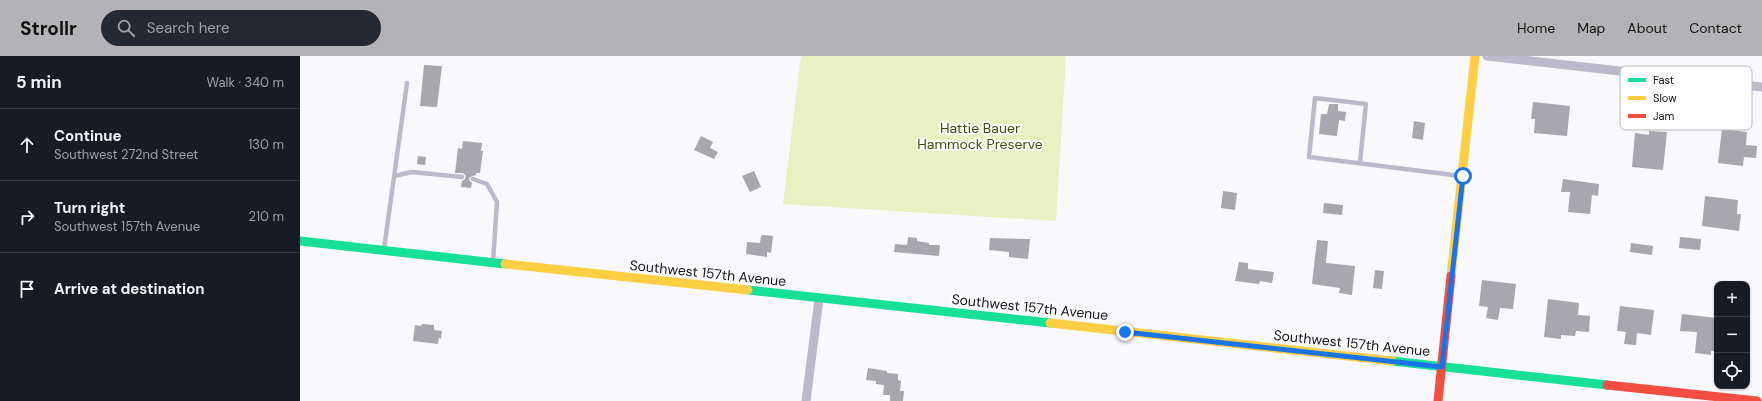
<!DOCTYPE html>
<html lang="en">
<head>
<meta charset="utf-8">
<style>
  :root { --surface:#171b24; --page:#242831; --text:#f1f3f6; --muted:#9ea1a6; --line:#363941; --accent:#b2b2b7 }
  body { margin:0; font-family:"DM Sans",sans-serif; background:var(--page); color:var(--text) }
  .controls { position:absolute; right:12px; bottom:12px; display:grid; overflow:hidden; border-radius:8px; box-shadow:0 1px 3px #0004 }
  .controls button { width:36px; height:36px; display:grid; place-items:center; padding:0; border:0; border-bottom:1px solid var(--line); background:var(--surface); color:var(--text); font:20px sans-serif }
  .stop { position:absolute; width:12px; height:12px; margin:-9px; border:3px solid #1a73e8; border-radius:50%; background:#fff }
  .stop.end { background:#1a73e8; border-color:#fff; box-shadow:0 1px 4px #0008 }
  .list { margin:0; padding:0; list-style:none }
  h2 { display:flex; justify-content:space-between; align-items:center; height:52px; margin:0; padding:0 16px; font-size:17px }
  h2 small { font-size:13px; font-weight:400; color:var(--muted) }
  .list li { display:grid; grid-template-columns:26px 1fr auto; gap:12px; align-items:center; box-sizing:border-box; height:72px; padding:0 16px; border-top:1px solid var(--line) }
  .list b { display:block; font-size:15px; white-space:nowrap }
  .list p { margin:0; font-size:13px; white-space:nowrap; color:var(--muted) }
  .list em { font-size:13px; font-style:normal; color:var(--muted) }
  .icon { flex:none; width:22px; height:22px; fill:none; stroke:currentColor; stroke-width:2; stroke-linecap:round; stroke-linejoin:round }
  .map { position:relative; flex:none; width:1462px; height:345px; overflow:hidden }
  header { display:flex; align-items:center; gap:24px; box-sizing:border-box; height:56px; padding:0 20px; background:var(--accent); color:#111 }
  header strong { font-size:19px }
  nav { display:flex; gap:22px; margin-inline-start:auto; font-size:14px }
  .search { width:280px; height:36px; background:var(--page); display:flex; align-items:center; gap:10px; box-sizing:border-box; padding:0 14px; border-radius:22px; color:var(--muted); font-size:15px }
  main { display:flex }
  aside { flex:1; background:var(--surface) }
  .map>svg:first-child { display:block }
  .green { fill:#e7f1c2 }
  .building { fill:#a8a6ae }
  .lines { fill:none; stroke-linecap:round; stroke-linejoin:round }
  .lane { stroke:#bdb9cb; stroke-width:4.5 }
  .street { stroke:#bdb9cb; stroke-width:9 }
  .fast { stroke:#16e098; stroke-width:9 }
  .slow { stroke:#ffcf43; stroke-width:9 }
  .jam { stroke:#f24e42; stroke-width:9 }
  .route { stroke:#1a73e8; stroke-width:5 }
  .labels { text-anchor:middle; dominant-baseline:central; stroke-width:4; stroke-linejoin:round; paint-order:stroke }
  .park-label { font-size:14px; fill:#434d04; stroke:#fff }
  .street-label { font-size:14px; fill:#13111d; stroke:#fff }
  .key { fill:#fff; stroke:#b8b8bb; stroke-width:1 }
  .key-label { font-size:11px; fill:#13111d }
</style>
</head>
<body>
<header>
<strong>Strollr</strong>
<div class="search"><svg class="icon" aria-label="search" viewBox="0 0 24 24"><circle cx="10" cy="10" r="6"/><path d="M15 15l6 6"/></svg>Search here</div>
<nav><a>Home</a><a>Map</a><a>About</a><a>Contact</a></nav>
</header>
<main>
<aside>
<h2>5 min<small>Walk · 340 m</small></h2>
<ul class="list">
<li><svg class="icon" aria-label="ahead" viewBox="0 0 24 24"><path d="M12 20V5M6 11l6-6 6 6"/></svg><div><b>Continue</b><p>Southwest 272nd Street</p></div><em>130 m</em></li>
<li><svg class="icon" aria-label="right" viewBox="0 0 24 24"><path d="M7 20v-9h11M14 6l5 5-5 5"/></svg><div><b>Turn right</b><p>Southwest 157th Avenue</p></div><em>210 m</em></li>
<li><svg class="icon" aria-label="arrive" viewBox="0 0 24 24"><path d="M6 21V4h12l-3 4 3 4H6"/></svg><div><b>Arrive at destination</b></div></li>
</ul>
</aside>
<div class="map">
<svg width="1462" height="345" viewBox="0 0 1462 345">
  <rect width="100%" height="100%" fill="#f9f8fd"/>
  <path class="green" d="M501,0H766L756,165L483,148Z"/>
  <path class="building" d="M124,9L142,10L137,51L120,50Z
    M1233,46L1270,50L1267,80L1234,77L1235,63H1231Z
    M1029,48H1038V55L1046,56L1045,65L1039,64L1037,80L1019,78L1021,58H1027Z
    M1114,65L1125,67L1123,84L1112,82Z
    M1422,73L1447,76L1446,89L1457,90L1456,102L1444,101L1443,110L1418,107Z
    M1349,75L1367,76L1363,114L1332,111L1335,77L1349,79Z
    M401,80L413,86L410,92L418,96L414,103L394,94Z
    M163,85L182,87L181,95H183L180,117H176V119L170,121L169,124L172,127L171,132L161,131L162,125L165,123L166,120L163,117H155L158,92L162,93Z
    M118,100L126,101L125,109L117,108Z
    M454,115L461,131L450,136L442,120Z
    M1263,123L1299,128L1298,140L1292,139L1290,158L1268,156L1270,136H1261Z
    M923,135L937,137L935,154L921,152Z
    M1405,140L1438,144L1437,158H1441L1439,175L1402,170Z
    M1024,147L1043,149L1042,159L1023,157Z
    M463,179L473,180L471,197L467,196V201L446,198L447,186L460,187L461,180Z
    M608,181L617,182V185L629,187V189H640L639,200L594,196L595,188L607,189Z
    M1380,181L1401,183L1400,194L1379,192Z
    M690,182L730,183L728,203L709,201V196L689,194Z
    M1017,184L1028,185L1026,207L1055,210L1052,239L1039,237L1040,232L1012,228Z
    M1331,187L1353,190L1352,199L1330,196Z
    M939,206L948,207V213L974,216L972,227L960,225L959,228L935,225Z
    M1075,214L1084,215L1082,233L1073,232Z
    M1182,224L1216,228L1213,253L1200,252L1198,264L1186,262L1188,251L1179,250Z
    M1248,243L1279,247L1278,259L1290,260L1289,276L1276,275L1275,280L1261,279V283L1244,281Z
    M1320,250L1354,254L1351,279L1337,277L1336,289L1324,288L1326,276L1317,275Z
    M1382,258L1417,262V295H1411V299L1395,297L1397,276L1380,275Z
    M122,268L134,269V274L142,275L141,283L139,282L138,288L113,285L115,269L121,270Z
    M568,312L587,315V317L598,318V324L601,325L600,335H604L603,345H590V339H583L584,329L576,328V325L566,324Z"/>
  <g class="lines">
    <path class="lane" d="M1060,106L1066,48L1015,42L1009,101L1161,120
      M94,120L112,116L162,121
      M173,123L187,128L197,146L193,206
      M84,193L107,27"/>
    <path class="street" d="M1187,0L1462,31
      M506,345L519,243"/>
    <path class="fast" d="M0,185L205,208
      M448,234L750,267
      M1092,305L1307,329"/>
    <path class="slow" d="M205,208L448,234
      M1151,220L1175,0
      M750,267L1092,305"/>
    <path class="jam" d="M1307,329L1457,345
      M1138,345L1151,220"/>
  </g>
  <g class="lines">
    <path class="route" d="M825,276L1142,311L1163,120"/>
  </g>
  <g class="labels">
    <g class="park-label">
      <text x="680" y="72">Hattie Bauer<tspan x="680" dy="16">Hammock Preserve</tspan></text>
    </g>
    <g class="street-label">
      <text transform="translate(408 217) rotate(6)">Southwest 157th Avenue</text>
      <text transform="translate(730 251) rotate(6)">Southwest 157th Avenue</text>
      <text transform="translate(1052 287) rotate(6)">Southwest 157th Avenue</text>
    </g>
  </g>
  <rect x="1320" y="10" width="132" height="64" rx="6" class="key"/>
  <rect x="1328" y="22" width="18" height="4" fill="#16e098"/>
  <rect x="1328" y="40" width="18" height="4" fill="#ffcf43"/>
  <rect x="1328" y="58" width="18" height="4" fill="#f24e42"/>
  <g class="key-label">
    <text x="1353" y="28">Fast</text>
    <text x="1353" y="46">Slow</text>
    <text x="1353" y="64">Jam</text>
  </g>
</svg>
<div class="controls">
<button>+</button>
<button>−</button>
<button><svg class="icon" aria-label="locate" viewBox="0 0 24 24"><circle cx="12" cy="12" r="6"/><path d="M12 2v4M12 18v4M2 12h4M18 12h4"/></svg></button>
</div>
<div class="stop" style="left:1163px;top:120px"></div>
<div class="stop end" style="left:825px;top:276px"></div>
</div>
</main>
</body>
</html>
